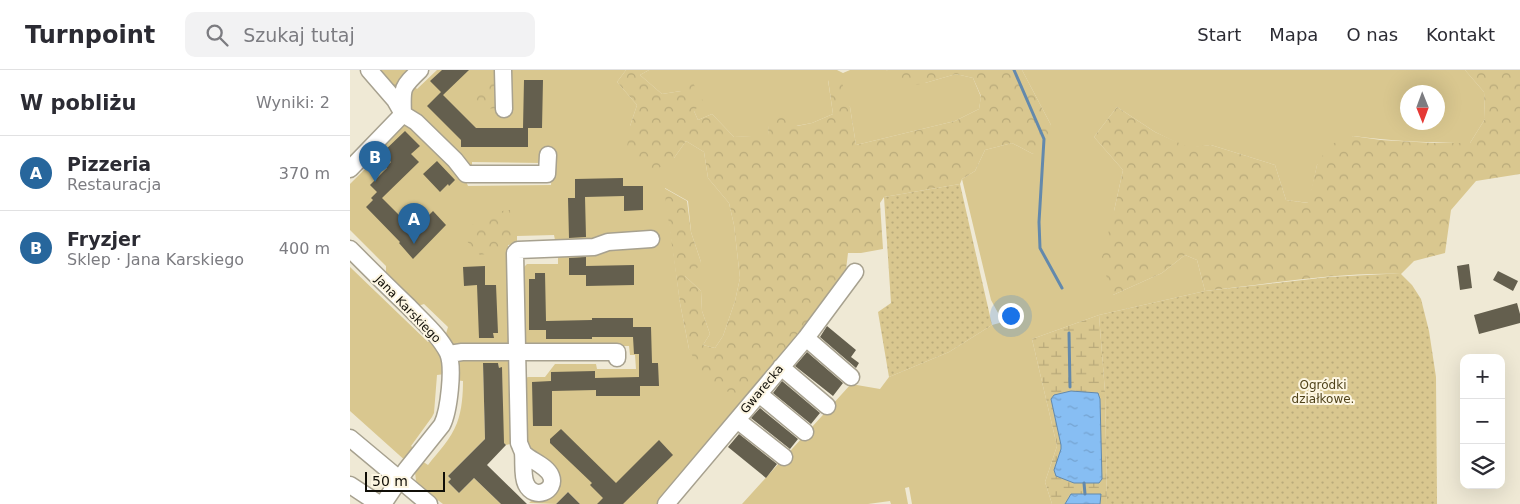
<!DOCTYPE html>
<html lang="pl">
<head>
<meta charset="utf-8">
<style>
  :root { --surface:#fff; --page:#f2f2f3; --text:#2b2b33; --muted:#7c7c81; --line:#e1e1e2; --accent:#27669c }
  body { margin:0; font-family:"DejaVu Sans",sans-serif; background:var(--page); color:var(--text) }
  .controls { position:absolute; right:15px; bottom:15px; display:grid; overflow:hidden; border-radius:10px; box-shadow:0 5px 20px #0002 }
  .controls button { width:45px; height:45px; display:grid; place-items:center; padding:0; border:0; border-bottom:1px solid var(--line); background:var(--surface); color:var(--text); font:25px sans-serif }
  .compass { position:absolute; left:1050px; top:15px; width:45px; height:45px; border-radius:50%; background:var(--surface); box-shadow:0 5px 20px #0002; rotate:179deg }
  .scale { position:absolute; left:15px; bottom:12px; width:80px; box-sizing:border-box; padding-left:5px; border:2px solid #100e07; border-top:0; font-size:14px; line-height:18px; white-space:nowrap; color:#100e07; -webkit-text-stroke:4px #fdf6e2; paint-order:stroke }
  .you { position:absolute; left:660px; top:245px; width:18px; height:18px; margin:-12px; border:4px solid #fff; border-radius:50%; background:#1a73e8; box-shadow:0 0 0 8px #1a73e833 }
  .badge { display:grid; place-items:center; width:32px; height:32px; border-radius:50%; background:var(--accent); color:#fff; font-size:16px; font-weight:700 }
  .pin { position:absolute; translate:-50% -41px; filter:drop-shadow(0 1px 2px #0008) }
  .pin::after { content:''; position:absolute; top:26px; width:18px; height:15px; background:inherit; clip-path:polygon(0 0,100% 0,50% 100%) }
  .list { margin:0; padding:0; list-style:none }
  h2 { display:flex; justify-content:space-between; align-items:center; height:65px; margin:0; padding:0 20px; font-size:21px }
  h2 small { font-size:16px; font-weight:400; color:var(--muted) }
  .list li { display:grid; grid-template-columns:32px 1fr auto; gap:15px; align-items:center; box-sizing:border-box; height:75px; padding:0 20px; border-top:1px solid var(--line) }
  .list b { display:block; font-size:19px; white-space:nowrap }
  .list p { margin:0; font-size:16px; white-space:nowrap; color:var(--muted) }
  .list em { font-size:16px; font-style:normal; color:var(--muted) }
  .icon { flex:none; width:28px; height:28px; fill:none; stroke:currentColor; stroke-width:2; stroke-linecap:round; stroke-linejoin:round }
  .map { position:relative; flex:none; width:1170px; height:434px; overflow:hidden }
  header { display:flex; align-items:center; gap:30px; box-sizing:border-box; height:70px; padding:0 25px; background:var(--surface); border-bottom:1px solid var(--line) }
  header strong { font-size:24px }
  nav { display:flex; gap:28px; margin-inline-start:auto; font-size:18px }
  .search { width:350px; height:45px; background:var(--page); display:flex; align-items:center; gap:12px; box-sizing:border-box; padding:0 18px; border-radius:10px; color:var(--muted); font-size:19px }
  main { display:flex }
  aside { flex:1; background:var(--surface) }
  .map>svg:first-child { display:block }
  .grass { fill:#d9c78f; fill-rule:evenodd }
  .forest { fill:url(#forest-crowns) }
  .wetland { fill:url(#wetland-marsh) }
  .garden { fill:url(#garden-dots) }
  .water { fill:url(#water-ripples); stroke:#6389ac }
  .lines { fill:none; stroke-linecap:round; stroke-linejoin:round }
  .stream { stroke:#6389ac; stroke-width:3 }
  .building { fill:#645f4e }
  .minor-casing { stroke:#a7a18f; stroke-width:19 }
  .minor { stroke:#fff; stroke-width:16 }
  .labels { text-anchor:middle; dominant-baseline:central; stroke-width:4; stroke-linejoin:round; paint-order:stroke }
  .street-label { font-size:12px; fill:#100e07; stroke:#fdf6e2 }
  .park-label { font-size:12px; fill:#50431b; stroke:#fdf6e2 }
</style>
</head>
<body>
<header>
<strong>Turnpoint</strong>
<div class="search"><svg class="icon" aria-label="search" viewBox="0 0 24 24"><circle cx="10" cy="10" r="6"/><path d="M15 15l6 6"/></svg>Szukaj tutaj</div>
<nav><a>Start</a><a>Mapa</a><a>O nas</a><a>Kontakt</a></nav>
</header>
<main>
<aside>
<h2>W pobliżu<small>Wyniki: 2</small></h2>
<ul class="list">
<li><span class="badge">A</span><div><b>Pizzeria</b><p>Restauracja</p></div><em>370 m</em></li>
<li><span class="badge">B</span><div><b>Fryzjer</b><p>Sklep · Jana Karskiego</p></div><em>400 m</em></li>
</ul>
</aside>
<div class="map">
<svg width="1170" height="434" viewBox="0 0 1170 434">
  <defs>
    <pattern id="forest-crowns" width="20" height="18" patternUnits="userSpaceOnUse" patternTransform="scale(1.25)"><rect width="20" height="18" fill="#d9c78f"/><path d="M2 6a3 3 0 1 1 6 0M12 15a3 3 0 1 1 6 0" fill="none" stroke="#b9aa7a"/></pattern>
    <pattern id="wetland-marsh" width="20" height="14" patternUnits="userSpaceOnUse" patternTransform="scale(1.25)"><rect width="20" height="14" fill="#d9c78f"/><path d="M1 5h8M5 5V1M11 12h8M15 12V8" fill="none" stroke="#b9aa7a"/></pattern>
    <pattern id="garden-dots" width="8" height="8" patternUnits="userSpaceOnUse" patternTransform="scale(1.25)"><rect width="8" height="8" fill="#d9c78f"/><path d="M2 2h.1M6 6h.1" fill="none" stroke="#b9aa7a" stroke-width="1.8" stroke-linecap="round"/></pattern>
    <pattern id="water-ripples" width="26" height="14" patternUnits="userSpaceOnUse" patternTransform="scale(1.25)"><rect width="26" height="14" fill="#87bef3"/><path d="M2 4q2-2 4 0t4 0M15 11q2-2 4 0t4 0" fill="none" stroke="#74a2cf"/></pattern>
  </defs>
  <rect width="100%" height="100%" fill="#efe9d5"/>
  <path class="grass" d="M87,0H276L267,12L287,35L280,56L324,88L336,71L354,82L358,108L379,133L384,155L390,208L385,231L373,266L365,278L353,275L360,264L352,241L351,221L335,206V198L351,192L341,162L338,131L315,118L330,233L339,279L399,325L309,434H230L218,422L206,434L179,433L182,430L203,425L209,419L176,375V308L178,307H195L205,294H246L247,299H286L285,285H280L279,276H179L175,273L173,198L177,194H208V187H218V170H205L204,165L167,166V174L158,175L161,266L160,271L154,276L103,275L95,267L98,257L74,234L65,237L36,208V196L0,160V114L17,97L12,91L56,52L115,109L118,116L201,115L203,85L192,93L122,92V100H118L56,35L62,14L67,19Z
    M299,0H487L493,3L500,0H536L575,13L606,4L623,8L631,27L629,39L605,51L506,75L500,37L478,10L483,44L462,53L446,56L420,45L418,66L384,67L362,44L348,50L344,41L331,21L312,24L290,5Z
    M672,0H1115L1134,22L1135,49L1120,73C1081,73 1042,71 1003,66L967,95L959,133L936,130L925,95L861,75L838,78L805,62L767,37L744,67L773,100L764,141L763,225L812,203L835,185L847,190L855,221L749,245L682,269L707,376L695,412L702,434H562L559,417L555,418L558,434H541L540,431L518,434H392L501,314L530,319L539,307L599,282L642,255L653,252L641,230L612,109L625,101L635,80L662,73L683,84L701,55ZM1058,22H1088V52H1058Z
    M0,197L78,272L83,267L91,276L95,304L87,305L84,343L82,347L61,376L67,381L58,393L0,341Z
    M157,288L159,291L164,373L156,375L153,372L152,298H149L148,293H133L135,369L98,406L101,409L98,412L109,423L124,408L151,434H93L69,416L66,411L65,402L67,397L72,391L78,395C88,382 101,369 107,353C112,340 113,324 113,311L105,310V298L109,289Z"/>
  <path class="forest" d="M25,0H62L45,25Z
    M276,0H299L290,5L312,24L331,21L343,13L353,31L344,41L348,50L362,44L384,67L418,65L419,45L438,43L447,56L462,53L483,44L478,9L491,10L500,37L506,75L605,51L629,39L631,26L623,8L606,4L575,13L552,18L543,4L536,0H672L701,55L699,78L683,84L662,73L635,80L625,101L612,109L610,114L534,127L530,133L533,179L511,183H498L496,200L478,226L399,325L374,321L353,307L339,279L330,233L314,118L337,131L341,162L351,192L346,200L336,198L335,206L351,221L352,241L360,264L353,275L365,278L373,266L385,231L390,208L384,155L379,133L358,108L354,82L336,71L324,88L303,102L277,77L280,56L287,35L267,12Z
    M1115,0H1170V104L1126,111L1101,140L1095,183L1064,191L1051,204C987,202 919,214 855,221L847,190L835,185L812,203L763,225L751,191L764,141L773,100L744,67L767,37L805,62L838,77L861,75L925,95L936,130L958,133L967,95L979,75L1003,66L1031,70L1084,73H1120L1135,49L1134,22Z
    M140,9L148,14V39C133,39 131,36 120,27Z
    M160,140L162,172L154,174L147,182L130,185L111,165C130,148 134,143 160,140Z"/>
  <path class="wetland" d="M749,245L755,322L757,434H702L695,412L707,376L682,269Z"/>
  <path class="garden" d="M610,114L642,255L599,282L539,307L528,242L541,233L534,127Z
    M1036,204H1051L1062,215L1071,229L1079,261L1086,307L1087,434H757L755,322L749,245L855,221L979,207Z"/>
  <path class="water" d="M721,321L748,323L750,329L752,409L749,413H724L706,406L704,400L711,379V375L701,329L704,325Z
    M721,424H751L750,434H715Z"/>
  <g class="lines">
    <path class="stream" d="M664,0L694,69L689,152L690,178L712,218
      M719,263L720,317
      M734,413L735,424"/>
  </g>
  <path class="building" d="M92,0H119L93,25L126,58H173L174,10H193L192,58H178V77H111V70L77,36L91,22L92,23L80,11Z
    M55,61L70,76L61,84L69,92L32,128L64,160L83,141L96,155L63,189L49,173L50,172L16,137L23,130L21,128L27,122L20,115L37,98L36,97L41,92L32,83Z
    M87,91L105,110L99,116L98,114L90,122L73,104Z
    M273,108V116H293V140L274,141V126L235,127L236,167L219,168L218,128H225V109Z
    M236,187V196L284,195V215L236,216V205H219V188Z
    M1119,194L1122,218L1110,220L1107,196Z
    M135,196V215H146L148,263H143L144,268H129L127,215L114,216L113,197Z
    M1148,201L1168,211L1163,221L1143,210Z
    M185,203H195L196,251L242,250V248H283V257H301L302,293H308L309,316H290V326H246V320L202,321V356H183L182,312L201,311V302L245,301V308L289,307V284H284L283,267H242V269H196V260H179V209H185Z
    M1167,233L1170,244V253L1129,264L1124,245Z
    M477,256L506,280L501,287L509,293L506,298L470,267Z
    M457,282L493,313L483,326L445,296Z
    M133,293H148L149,298L152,297L154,373L156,375L137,395L177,434H151L124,408L109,423L98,412L101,409L98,406L135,369Z
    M432,311L470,343L461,354L423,323Z
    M410,338L448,369L440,379L401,348Z
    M211,359L266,413L309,370L323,385L273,434H247L253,428L240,415L242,413L200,373V369Z
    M389,364L427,394L416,408L378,377Z
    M218,422L230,434H206Z"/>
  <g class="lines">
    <g class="minor-casing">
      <path id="minor" d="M19,0L45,30L53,44L66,52L105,90L116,104H197L198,85
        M153,0L154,39
        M0,99L53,44C52,18 51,18 70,0
        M0,179C19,198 38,217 58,236C72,251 89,265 98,283C104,297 99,341 92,355L56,400L33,434
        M456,268L501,307
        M99,284L112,282H267V288
        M431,297L477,336
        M409,324L455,362
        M387,350L434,387
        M0,368L79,434
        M173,383C174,392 172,406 176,414C184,431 207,421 201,406C197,396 182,391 174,384C172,381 171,377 169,373L165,183L168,180L244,177L258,172L301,169
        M0,415L29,434
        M316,434L456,268L505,202"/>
    </g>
    <use href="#minor" class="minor"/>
  </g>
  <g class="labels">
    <g class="street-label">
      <text transform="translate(58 239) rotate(46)">Jana Karskiego</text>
      <text transform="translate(412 319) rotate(-50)">Gwarecka</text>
    </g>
    <g class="park-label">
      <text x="973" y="315">Ogródki<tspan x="973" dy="14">działkowe.</tspan></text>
    </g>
  </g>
</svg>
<div class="controls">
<button>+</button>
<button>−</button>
<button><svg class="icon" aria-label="layers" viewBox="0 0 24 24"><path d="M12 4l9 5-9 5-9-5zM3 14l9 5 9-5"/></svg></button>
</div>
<svg class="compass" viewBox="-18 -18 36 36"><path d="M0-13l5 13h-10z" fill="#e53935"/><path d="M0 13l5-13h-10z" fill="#7c7c81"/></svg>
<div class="scale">50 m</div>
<div class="you"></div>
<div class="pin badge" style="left:64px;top:174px">A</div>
<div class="pin badge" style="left:25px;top:112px">B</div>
</div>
</main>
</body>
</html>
